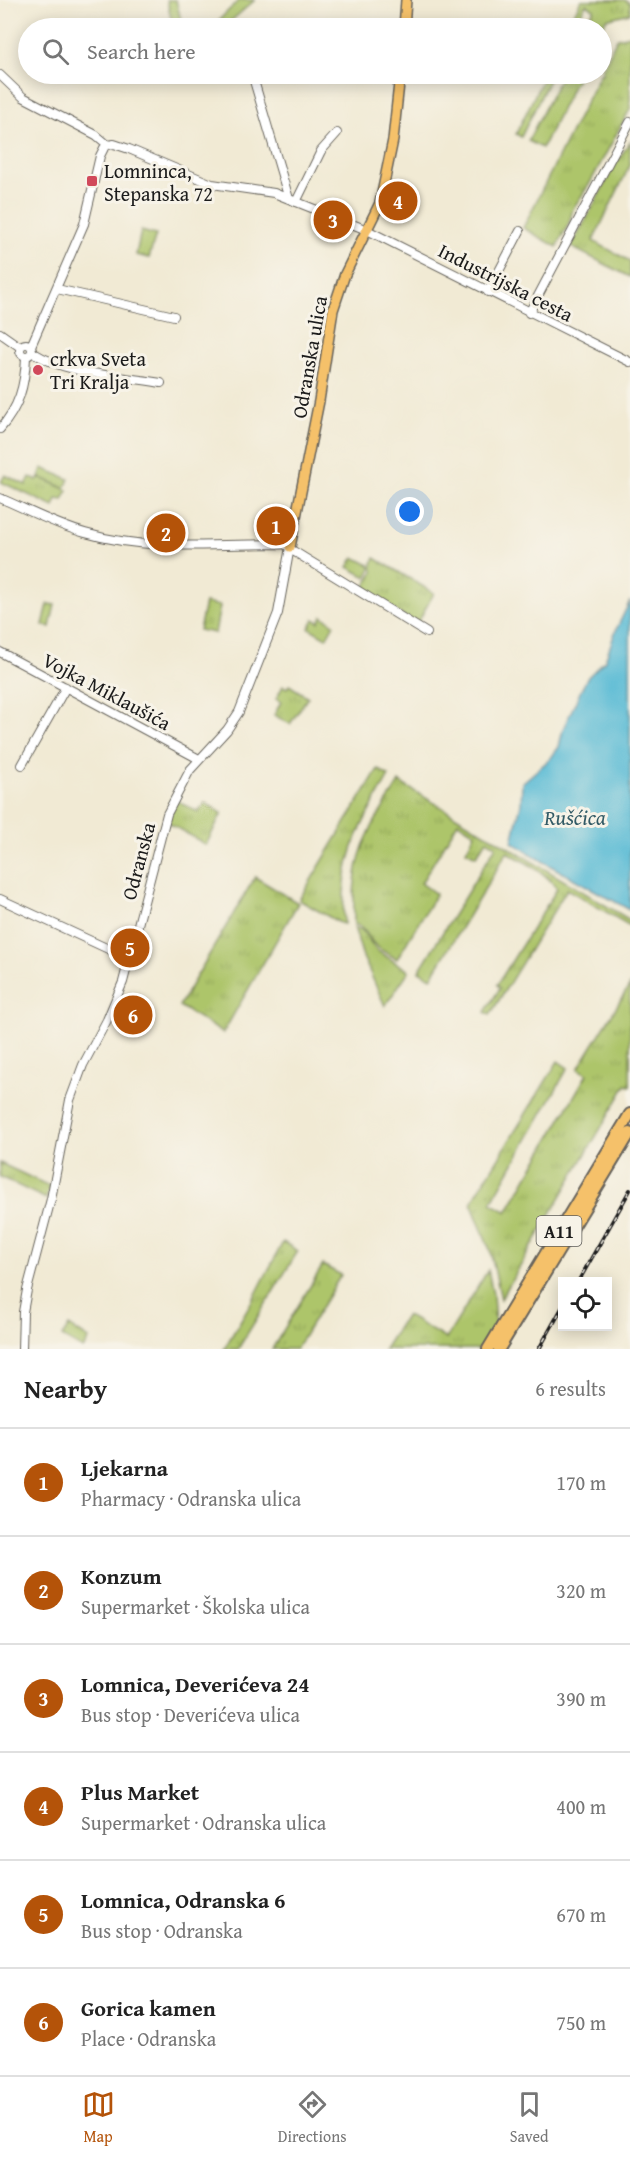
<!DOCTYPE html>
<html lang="en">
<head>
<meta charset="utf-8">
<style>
  :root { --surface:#fff; --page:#f6f6f6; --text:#222; --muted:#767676; --line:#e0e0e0; --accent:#b45309 }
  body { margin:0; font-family:"Gentium Book Plus",serif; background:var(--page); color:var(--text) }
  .controls { position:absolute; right:18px; bottom:18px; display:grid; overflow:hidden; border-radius:0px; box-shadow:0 3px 15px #0003 }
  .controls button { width:54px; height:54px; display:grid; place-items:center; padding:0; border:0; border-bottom:2px solid var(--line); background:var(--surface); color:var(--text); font:30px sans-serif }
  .you { position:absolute; left:410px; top:512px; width:21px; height:21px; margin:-15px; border:4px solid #fff; border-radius:50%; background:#1a73e8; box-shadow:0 0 0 9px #1a73e833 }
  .badge { display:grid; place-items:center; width:39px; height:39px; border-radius:50%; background:var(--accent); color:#fff; font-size:20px; font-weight:700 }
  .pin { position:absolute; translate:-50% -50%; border:3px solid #fff; box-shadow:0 2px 6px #0006 }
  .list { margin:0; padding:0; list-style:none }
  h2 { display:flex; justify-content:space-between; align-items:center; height:78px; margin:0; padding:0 24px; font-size:26px }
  h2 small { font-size:20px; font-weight:400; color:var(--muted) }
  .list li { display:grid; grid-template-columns:39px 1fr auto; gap:18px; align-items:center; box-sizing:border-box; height:108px; padding:0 24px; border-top:2px solid var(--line) }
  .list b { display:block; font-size:22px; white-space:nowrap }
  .list p { margin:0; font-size:20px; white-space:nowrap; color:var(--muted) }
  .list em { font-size:20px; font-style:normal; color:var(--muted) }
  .icon { flex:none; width:33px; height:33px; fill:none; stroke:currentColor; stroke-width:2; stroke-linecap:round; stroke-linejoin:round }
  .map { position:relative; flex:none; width:630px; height:1349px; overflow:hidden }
  .search { position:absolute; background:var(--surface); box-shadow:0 3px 15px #0003; left:18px; right:18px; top:18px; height:66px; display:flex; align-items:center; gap:15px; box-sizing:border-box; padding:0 21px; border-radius:33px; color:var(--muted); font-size:22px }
  .sheet { height:726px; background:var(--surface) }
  nav { display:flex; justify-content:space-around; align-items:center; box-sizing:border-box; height:84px; border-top:2px solid var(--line); background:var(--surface); font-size:16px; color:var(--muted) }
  nav a { display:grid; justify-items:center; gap:3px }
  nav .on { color:var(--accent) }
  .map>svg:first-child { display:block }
  .grass { fill:url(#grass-tufts); stroke:#647043; stroke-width:1.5 }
  .garden { fill:#adc56a; stroke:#647043; stroke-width:1.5 }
  .water { fill:#55b9d4; stroke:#386a78; stroke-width:1.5 }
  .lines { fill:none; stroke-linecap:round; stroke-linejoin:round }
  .minor-casing { stroke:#67645c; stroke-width:10 }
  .major-casing { stroke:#67645c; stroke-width:12 }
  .highway-casing { stroke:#67645c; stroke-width:14 }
  .minor { stroke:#fff; stroke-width:8 }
  .major { stroke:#f5c16b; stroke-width:9 }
  .highway { stroke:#f5c16b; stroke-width:10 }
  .rail-casing { stroke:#1c1c1c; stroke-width:4 }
  .rail { stroke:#f7f3e8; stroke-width:1.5; stroke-dasharray:4.5; stroke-linecap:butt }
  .poi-dot { fill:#d1495b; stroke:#f7f3e8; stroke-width:2 }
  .labels { text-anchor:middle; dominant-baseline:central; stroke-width:6; stroke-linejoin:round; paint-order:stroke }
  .shield { fill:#f7f3e8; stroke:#5e5c59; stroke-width:1.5 }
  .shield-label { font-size:18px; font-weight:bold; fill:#1c1c1c }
  .poi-label { font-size:20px; fill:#1c1c1c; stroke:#f7f3e8; text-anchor:start }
  .street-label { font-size:20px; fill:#1c1c1c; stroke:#f7f3e8 }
  .water-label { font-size:21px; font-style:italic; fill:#335b66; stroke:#f7f3e8 }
</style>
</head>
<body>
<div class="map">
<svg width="630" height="1349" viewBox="0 0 630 1349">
  <defs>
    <pattern id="grass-tufts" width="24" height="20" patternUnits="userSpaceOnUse" patternTransform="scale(1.5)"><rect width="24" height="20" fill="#adc56a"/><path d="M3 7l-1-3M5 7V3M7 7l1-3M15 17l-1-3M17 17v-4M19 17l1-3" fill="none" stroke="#94a95b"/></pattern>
  </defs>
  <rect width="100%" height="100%" fill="#f7f3e8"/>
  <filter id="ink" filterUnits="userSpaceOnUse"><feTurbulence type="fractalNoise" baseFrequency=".0167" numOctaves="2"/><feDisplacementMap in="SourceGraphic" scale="12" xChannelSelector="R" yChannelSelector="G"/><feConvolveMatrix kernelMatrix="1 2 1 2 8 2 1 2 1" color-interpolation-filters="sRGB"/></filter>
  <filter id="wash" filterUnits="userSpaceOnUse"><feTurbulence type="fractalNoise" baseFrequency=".008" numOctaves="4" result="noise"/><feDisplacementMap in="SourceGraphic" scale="24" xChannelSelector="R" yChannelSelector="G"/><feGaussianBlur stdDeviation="1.35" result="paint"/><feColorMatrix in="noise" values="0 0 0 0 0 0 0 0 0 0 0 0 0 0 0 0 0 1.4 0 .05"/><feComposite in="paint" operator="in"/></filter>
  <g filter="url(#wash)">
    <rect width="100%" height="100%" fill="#f1ead4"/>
    <path class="grass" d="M167,0H176L183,28H173Z
      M239,0H255L223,28H211Z
      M581,0H625L630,3V13L606,19L602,29L584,28L594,9L586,4L574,28H567Z
      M630,35V109L590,183L573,209L569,223L557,247L523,228L600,74H602V70L617,38Z
      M545,74H552L521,137L516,134Z
      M562,74H579L542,148L528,141Z
      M630,142V165L593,241L630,261V277L571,247L615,165Z
      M5,475L26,485L30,477L37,480L39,477L68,490L63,500L57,499L54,507L1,482Z
      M354,557L370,565L371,568L366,577L348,567Z
      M375,558L434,593L417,624L362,591L373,573L372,563Z
      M205,603L220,606L215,633L199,630Z
      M289,685L308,697L290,724L274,715L281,702L276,699L283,686L287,688Z
      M378,769L389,776C358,831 340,858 344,924L340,923L299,900Z
      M399,782L630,920V926L567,889L490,1015L485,1012L500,988L497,985L557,889C546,872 525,862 507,852L431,978L419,971L496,846L487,840L476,856L466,851L475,833L458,822L421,883L436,894L397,959C390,955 381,951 375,945C367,937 366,927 354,924C353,893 354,863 368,835C376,817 389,800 399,782Z
      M176,800L198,812L205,803L222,813L206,845L169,823L168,819Z
      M255,877L298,903L223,1033L179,1006Z
      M354,927L362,930L376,950L409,971L385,1006L363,957Z
      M630,985V1086L626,1085L501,1299L490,1250L471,1203L558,1061L568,1068L491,1203L507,1212L587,1074L578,1069Z
      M0,1163L49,1186L46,1199L0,1177Z
      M283,1242L298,1251L238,1349H224L256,1294Z
      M323,1265L341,1275L296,1349H272Z
      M488,1270L493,1294L495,1325L481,1349H384L406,1315L446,1339Z
      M69,1326L89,1339L83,1349L62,1337Z"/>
    <path class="garden" d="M141,231L156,235L149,258L136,255Z
      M42,468L69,479L65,488L39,477Z
      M48,604L55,605L50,627L43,625Z
      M322,616L334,624L326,638L309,628L314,619L319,622Z"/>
    <path class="water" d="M630,601V910L549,865L512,842L521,804L522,783L550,759L559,747L563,729L582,688L588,677L605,660L616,630Z"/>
  </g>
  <g filter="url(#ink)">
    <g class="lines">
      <g class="minor-casing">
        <path id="minor" d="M252,74L289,199
          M0,75L23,97L96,135L108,145L114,144L129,149L212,184L274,193L367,230L630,362
          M296,202L321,151L337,133
          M57,289L174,316
          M488,292L520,231
          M529,313L630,122
          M0,333L20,347
          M20 350a6 6 0 1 1 12 0a6 6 0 1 1-12 0Z
          M31,346L84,224L100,156L104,148L108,145
          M32,352C70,376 118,375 161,383
          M0,429C19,407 25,386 26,357
          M0,498C28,510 56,525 85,533C150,552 217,544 283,544L290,547L278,613L239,712L227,730L190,770L167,814L123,982L107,1020L83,1065L70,1100L51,1199L27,1290L23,1312L22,1349
          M290,549L427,633
          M0,652L199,759
          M22,765L66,687
          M0,899L130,959"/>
      </g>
      <g class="major-casing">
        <path id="major" d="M404,28L406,0
          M290,547L319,401L333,310L345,274L380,203L393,140L400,74"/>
      </g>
      <g class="highway-casing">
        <path id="highway" d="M488,1349L630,1114
          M499,1349L630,1133"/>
      </g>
      <use href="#minor" class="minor"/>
      <use href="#major" class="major"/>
      <use href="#highway" class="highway"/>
      <g class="rail-casing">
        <path id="rail" d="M578,1282L630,1190
          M539,1349L562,1308"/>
      </g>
      <use href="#rail" class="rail"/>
    </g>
  </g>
  <g class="poi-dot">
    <rect x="86" y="175" width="12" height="12" rx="3"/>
    <circle cx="38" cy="370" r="6"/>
  </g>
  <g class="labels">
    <rect class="shield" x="536.5" y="1216" width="45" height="30" rx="4.5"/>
    <g class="shield-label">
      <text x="559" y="1231">A11</text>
    </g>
    <g class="poi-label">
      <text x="104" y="170">Lomninca,<tspan x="104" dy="23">Stepanska 72</tspan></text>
      <text x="50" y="358">crkva Sveta<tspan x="50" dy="23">Tri Kralja</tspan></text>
    </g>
    <g class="street-label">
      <text transform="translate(506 282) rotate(27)">Industrijska cesta</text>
      <text transform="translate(309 357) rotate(-80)">Odranska ulica</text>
      <text transform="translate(107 691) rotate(28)">Vojka Miklaušića</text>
      <text transform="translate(138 861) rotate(-75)">Odranska</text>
    </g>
    <g class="water-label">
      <text x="575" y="817">Rušćica</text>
    </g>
  </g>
</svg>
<div class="controls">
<button><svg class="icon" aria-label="locate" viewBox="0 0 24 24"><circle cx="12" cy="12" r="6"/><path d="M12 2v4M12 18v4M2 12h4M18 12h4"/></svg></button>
</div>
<div class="you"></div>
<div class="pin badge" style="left:276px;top:526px">1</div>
<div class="pin badge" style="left:166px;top:533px">2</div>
<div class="pin badge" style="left:333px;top:220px">3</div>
<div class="pin badge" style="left:398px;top:201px">4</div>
<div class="pin badge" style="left:130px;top:948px">5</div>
<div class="pin badge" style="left:133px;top:1015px">6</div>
<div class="search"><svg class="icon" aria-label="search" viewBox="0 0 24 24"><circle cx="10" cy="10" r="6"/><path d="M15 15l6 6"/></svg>Search here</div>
</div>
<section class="sheet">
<h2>Nearby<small>6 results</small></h2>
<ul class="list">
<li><span class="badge">1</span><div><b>Ljekarna</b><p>Pharmacy · Odranska ulica</p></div><em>170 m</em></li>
<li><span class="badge">2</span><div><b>Konzum</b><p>Supermarket · Školska ulica</p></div><em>320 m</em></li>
<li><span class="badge">3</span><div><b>Lomnica, Deverićeva 24</b><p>Bus stop · Deverićeva ulica</p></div><em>390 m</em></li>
<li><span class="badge">4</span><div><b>Plus Market</b><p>Supermarket · Odranska ulica</p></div><em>400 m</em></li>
<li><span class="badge">5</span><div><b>Lomnica, Odranska 6</b><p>Bus stop · Odranska</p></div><em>670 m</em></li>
<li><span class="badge">6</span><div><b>Gorica kamen</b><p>Place · Odranska</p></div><em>750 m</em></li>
</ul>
</section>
<nav>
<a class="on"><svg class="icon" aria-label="map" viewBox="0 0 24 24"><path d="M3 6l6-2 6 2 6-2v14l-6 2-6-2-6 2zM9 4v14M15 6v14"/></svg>Map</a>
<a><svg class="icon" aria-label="directions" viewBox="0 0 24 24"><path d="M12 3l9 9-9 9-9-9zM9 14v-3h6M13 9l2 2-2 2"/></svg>Directions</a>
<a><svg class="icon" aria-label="saved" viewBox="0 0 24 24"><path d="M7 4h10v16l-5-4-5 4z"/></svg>Saved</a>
</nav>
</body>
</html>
